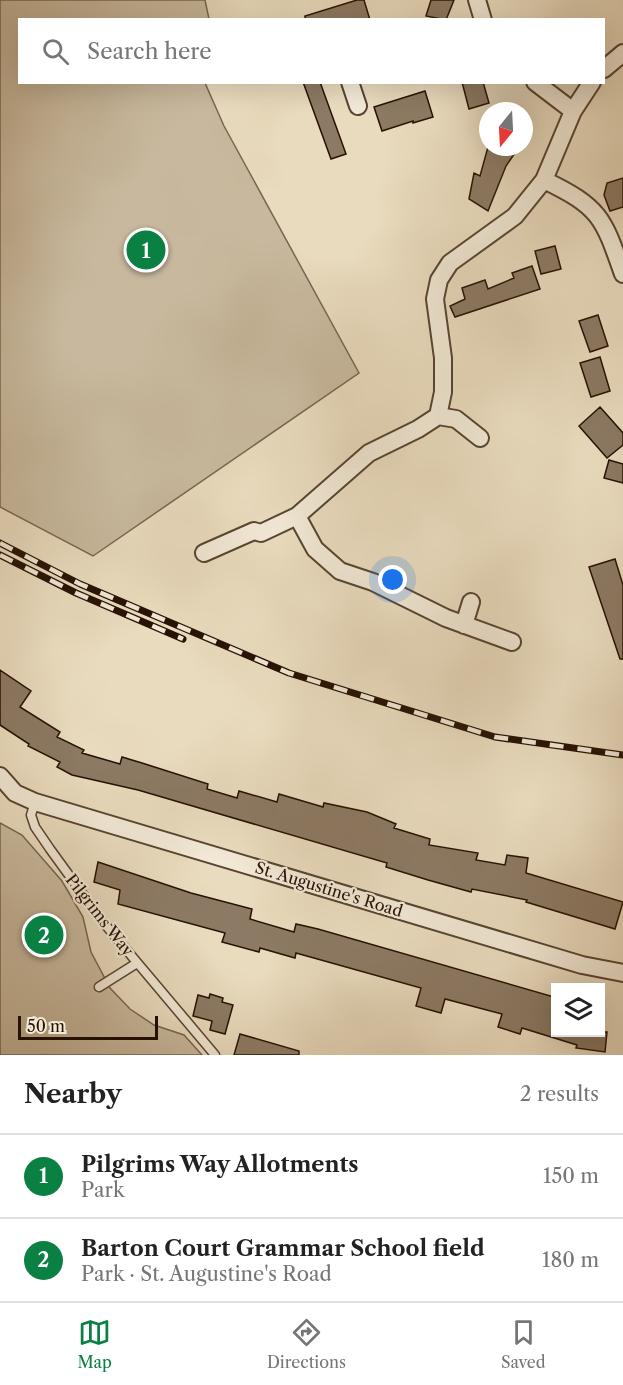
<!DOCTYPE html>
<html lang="en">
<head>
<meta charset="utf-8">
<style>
  :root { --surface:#fff; --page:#f2f2f2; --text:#222; --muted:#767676; --line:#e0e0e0; --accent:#0b8043 }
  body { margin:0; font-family:"Libre Caslon Text",serif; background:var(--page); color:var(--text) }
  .controls { position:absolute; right:18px; bottom:18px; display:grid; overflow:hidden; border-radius:0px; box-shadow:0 6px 24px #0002 }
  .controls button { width:54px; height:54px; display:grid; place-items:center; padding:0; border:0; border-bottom:2px solid var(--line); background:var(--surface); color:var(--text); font:30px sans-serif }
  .compass { position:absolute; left:479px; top:102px; width:54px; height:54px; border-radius:50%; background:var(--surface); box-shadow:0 6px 24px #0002; rotate:198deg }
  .scale { position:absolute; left:18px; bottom:15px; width:140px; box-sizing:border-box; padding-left:6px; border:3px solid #271103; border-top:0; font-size:16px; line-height:21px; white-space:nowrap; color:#271103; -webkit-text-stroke:4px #f1e8d5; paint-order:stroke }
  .you { position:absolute; left:393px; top:580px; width:21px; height:21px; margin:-15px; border:4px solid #fff; border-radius:50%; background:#1a73e8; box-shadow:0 0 0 9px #1a73e833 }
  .badge { display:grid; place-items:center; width:39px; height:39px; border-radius:50%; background:var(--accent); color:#fff; font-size:20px; font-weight:700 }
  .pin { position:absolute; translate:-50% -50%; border:3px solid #fff; box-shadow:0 2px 6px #0006 }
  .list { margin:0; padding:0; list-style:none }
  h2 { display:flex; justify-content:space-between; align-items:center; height:78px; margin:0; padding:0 24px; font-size:26px }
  h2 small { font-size:20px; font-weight:400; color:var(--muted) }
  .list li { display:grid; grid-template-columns:39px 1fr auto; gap:18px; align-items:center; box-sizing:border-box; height:84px; padding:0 24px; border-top:2px solid var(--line) }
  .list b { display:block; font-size:22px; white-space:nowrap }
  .list p { margin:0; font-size:20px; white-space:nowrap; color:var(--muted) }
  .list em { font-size:20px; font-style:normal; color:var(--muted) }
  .icon { flex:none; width:33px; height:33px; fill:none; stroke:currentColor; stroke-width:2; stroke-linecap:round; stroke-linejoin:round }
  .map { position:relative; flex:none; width:623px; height:1055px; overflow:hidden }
  .search { position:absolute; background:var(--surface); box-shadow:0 6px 24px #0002; left:18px; right:18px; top:18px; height:66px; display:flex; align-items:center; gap:15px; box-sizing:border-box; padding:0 21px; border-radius:0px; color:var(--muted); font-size:22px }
  .sheet { height:246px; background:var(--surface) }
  nav { display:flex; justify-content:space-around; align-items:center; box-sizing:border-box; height:84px; border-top:2px solid var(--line); background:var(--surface); font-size:16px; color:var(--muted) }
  nav a { display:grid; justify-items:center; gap:3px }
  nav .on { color:var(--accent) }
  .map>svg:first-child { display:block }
  .green { fill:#c8b99e; stroke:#786550; stroke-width:1.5 }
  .building { fill:#8c7a64; stroke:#271103; stroke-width:1.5 }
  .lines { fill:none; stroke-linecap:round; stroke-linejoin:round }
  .service-casing { stroke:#584432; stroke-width:11 }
  .minor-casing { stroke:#584432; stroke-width:20 }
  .service { stroke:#f1e8d5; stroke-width:8 }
  .minor { stroke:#f1e8d5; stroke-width:16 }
  .rail-casing { stroke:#271103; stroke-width:7 }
  .rail { stroke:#f1e8d5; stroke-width:4.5; stroke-dasharray:14; stroke-linecap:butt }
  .labels { text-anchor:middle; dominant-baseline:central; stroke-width:4.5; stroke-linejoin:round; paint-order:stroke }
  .street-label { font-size:16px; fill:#271103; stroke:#f1e8d5 }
</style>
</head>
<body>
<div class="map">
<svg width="623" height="1055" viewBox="0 0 623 1055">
  <rect width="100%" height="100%" fill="#e9dbbe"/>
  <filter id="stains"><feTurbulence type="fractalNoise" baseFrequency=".00333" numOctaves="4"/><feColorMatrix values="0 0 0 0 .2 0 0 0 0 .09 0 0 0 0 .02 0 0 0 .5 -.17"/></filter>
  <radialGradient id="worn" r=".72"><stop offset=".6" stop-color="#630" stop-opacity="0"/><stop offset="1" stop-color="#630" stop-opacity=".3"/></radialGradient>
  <path class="green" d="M0,0H205L209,19L20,20V82L205,83L224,126L359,373L93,556L0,507Z
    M0,823L22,835L62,881L83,917L91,952L110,988L130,1009L154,1025L184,1035L202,1055H0Z"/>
  <path class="building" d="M357,0H364L370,20H305V16Z
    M431,0H454L446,20L426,16Z
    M303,82H320L346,154L331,159Z
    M462,82H483L489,103L469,109Z
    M425,91L433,117L413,123V121L382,131L374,107Z
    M488,147H519L506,166L488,211L469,199L474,173L480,176Z
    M623,178V207L610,211L604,195L607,183Z
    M555,246L561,269L541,274L535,251Z
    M532,266L540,289L455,317L450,306L465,299L462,288L485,280L488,289L514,278L512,273Z
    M598,315L608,346L590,352L579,321Z
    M600,357L610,391L591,397L580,363Z
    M600,407L623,433V445L607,458L579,426Z
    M609,460L623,464V483L604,478Z
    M615,559L623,585V659H620L589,567Z
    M0,670L31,691L20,707L60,732L57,737L84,750L82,753L120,764L122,757L142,763L208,784L207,789L237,798L239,791L277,802L279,794L323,807L324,803L367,812L396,824L394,828L430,839L429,845L478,853L476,860L505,865L507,855L528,858L526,873L623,902L615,929L526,902L527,900L472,889L471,892L428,880L386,867L387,863L138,790L72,775L57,767L60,762L28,746L29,744L0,725Z
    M98,862L191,893L252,909L250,919L294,932L296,924L318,929L554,997L552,1008L555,1009V1032H607L605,1052L576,1048L577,1045L522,1028L520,1034L498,1027L502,1014L445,999L441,1013L416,1006L421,988L296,953L295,958L260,948L259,952L222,942L225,933L118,904L120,890L94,882Z
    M210,994L223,998L222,1002L233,1005L225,1034L210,1030L212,1021L193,1016L198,995L209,998Z
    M240,1034L299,1051V1055H234Z"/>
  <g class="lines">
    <g class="service-casing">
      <path id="service" d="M35,802L31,815L35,827L50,849L103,922L215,1055
        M99,987L137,963"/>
    </g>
    <g class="minor-casing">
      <path id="minor" d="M477,0L483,20
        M604,69L623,53
        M350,82L358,106
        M535,82L573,111
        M544,180C600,207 603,217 623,274
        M438,416L456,419L480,438
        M204,553L254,531L261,533L297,516
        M464,625L471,602
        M512,642L446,618L373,582L340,571L315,549L297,516L369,453L418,429L438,416L443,392V358L435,299L439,280L450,263L515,216L544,180L573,111L592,82
        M0,776L15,793L35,802L582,965L623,973"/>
    </g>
    <use href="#service" class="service"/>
    <use href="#minor" class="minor"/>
    <g class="rail-casing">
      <path id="rail" d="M0,543L80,584L289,673L495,737L623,755
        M0,555L76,593L183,639"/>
    </g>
    <use href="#rail" class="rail"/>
  </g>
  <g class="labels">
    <g class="street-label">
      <text transform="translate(329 889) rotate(17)">St. Augustine's Road</text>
      <text transform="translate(100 915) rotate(52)">Pilgrims Way</text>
    </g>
  </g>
  <rect width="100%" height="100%" filter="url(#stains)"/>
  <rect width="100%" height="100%" fill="url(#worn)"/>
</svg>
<div class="controls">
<button><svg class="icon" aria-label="layers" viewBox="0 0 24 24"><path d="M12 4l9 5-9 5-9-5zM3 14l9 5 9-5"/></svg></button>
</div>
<svg class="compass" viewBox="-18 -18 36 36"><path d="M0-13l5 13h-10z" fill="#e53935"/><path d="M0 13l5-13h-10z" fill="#767676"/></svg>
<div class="scale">50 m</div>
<div class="you"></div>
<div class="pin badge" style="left:146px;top:250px">1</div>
<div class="pin badge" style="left:44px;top:935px">2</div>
<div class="search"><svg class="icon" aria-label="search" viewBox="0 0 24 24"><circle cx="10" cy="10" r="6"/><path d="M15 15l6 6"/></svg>Search here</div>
</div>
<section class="sheet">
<h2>Nearby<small>2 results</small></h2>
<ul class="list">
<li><span class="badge">1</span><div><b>Pilgrims Way Allotments</b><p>Park</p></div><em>150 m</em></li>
<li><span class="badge">2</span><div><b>Barton Court Grammar School field</b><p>Park · St. Augustine's Road</p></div><em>180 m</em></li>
</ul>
</section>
<nav>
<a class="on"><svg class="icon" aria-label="map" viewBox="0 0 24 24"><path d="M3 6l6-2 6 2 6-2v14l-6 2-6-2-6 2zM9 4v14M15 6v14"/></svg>Map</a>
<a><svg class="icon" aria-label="directions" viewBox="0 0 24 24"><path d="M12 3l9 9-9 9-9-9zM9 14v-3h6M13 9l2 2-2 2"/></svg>Directions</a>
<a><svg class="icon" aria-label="saved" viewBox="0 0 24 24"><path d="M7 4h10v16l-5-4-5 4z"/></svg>Saved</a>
</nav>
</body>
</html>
